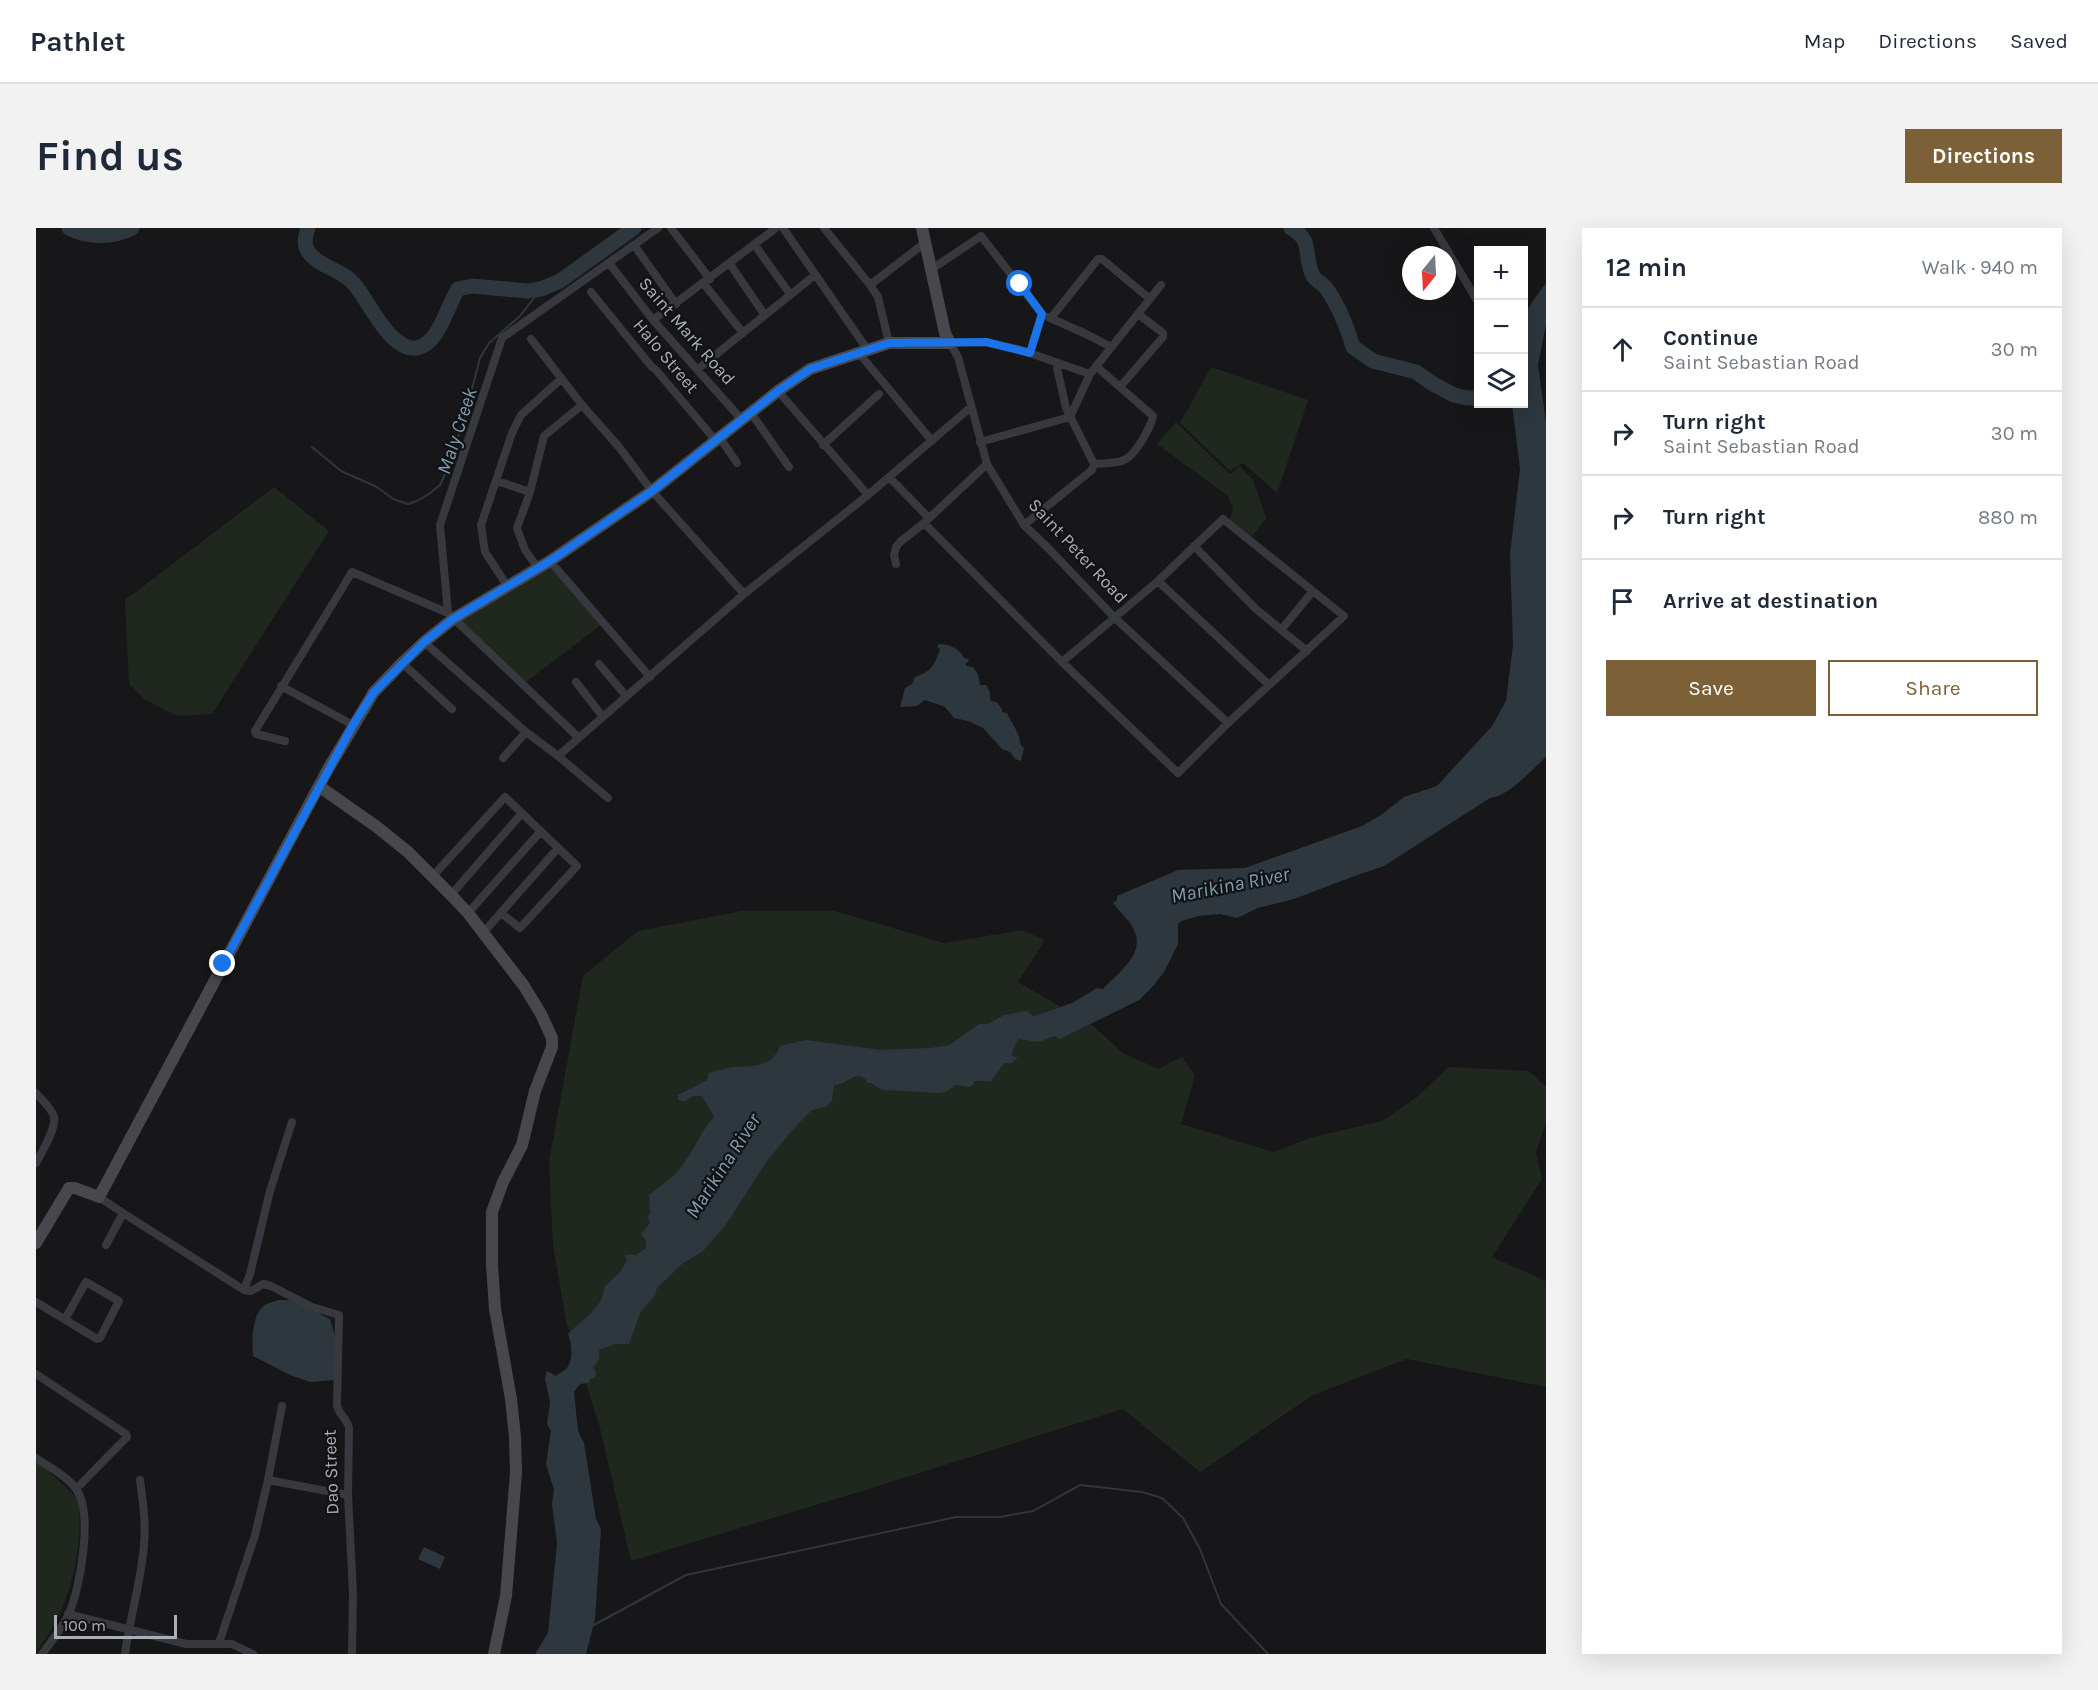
<!DOCTYPE html>
<html lang="en">
<head>
<meta charset="utf-8">
<style>
  :root { --surface:#fff; --page:#f2f2f3; --text:#1f2937; --muted:#747a83; --line:#e0e1e3; --accent:#7c6138 }
  body { margin:0; font-family:Karla,sans-serif; background:var(--page); color:var(--text) }
  .controls { position:absolute; right:18px; top:18px; display:grid; overflow:hidden; border-radius:0px; box-shadow:0 6px 24px #0002 }
  .controls button { width:54px; height:54px; display:grid; place-items:center; padding:0; border:0; border-bottom:2px solid var(--line); background:var(--surface); color:var(--text); font:30px sans-serif }
  .compass { position:absolute; left:1366px; top:18px; width:54px; height:54px; border-radius:50%; background:var(--surface); box-shadow:0 6px 24px #0002; rotate:198deg }
  .scale { position:absolute; left:18px; bottom:15px; width:123px; box-sizing:border-box; padding-left:6px; border:3px solid #a9afb8; border-top:0; font-size:16px; line-height:21px; white-space:nowrap; color:#a9afb8; -webkit-text-stroke:4px #121214; paint-order:stroke }
  .stop { position:absolute; width:18px; height:18px; margin:-14px; border:4px solid #1a73e8; border-radius:50%; background:#fff }
  .stop.end { background:#1a73e8; border-color:#fff; box-shadow:0 2px 6px #0008 }
  .list { margin:0; padding:0; list-style:none }
  h2 { display:flex; justify-content:space-between; align-items:center; height:78px; margin:0; padding:0 24px; font-size:26px }
  h2 small { font-size:20px; font-weight:400; color:var(--muted) }
  .list li { display:grid; grid-template-columns:39px 1fr auto; gap:18px; align-items:center; box-sizing:border-box; height:84px; padding:0 24px; border-top:2px solid var(--line) }
  .list b { display:block; font-size:22px; white-space:nowrap }
  .list p { margin:0; font-size:20px; white-space:nowrap; color:var(--muted) }
  .list em { font-size:20px; font-style:normal; color:var(--muted) }
  .actions { display:flex; gap:12px; padding:18px 24px }
  .actions a { flex:1; padding:14px 0; border:2px solid var(--accent); border-radius:0px; text-align:center; font-size:21px; color:var(--accent) }
  .actions .main { background:var(--accent); color:#fff }
  .icon { flex:none; width:33px; height:33px; fill:none; stroke:currentColor; stroke-width:2; stroke-linecap:round; stroke-linejoin:round }
  .map { position:relative; flex:none; width:1510px; height:1426px; overflow:hidden; border-radius:0px }
  header { display:flex; align-items:center; gap:36px; box-sizing:border-box; height:84px; padding:0 30px; background:var(--surface); border-bottom:2px solid var(--line) }
  header strong { font-size:28px }
  nav { display:flex; gap:33px; margin-inline-start:auto; font-size:21px }
  .intro { display:flex; align-items:center; justify-content:space-between; box-sizing:border-box; height:144px; padding:0 36px }
  h1 { margin:0; font-size:42px }
  .button { padding:15px 27px; border-radius:0px; background:var(--accent); color:#fff; font-size:21px; font-weight:700 }
  main { display:flex; gap:36px; padding:0 36px }
  aside { flex:1; background:var(--surface); border-radius:0px; box-shadow:0 6px 24px #0002 }
  .map>svg:first-child { display:block }
  .green { fill:#1f271f }
  .water { fill:#2d373d }
  .lines { fill:none; stroke-linecap:round; stroke-linejoin:round }
  .stream { stroke:#2d373d; stroke-width:2 }
  .river { stroke:#2d373d; stroke-width:15 }
  .street { stroke:#38393e; stroke-width:8 }
  .secondary { stroke:#46484e; stroke-width:12 }
  .route { stroke:#1a73e8; stroke-width:8 }
  .labels { text-anchor:middle; dominant-baseline:central; stroke-width:4.5; stroke-linejoin:round; paint-order:stroke }
  .street-label { font-size:18px; fill:#a9afb8; stroke:#121214 }
  .water-label { font-size:20px; font-style:italic; fill:#819fb2; stroke:#121214 }
</style>
</head>
<body>
<header>
<strong>Pathlet</strong>
<nav><a>Map</a><a>Directions</a><a>Saved</a></nav>
</header>
<div class="intro"><h1>Find us</h1><a class="button">Directions</a></div>
<main>
<div class="map">
<svg width="1510" height="1426" viewBox="0 0 1510 1426">
  <rect width="100%" height="100%" fill="#171719"/>
  <path class="green" d="M1175,139L1272,172L1241,265L1207,235L1194,243L1144,195Z
    M1140,194L1194,246L1204,238L1217,252L1230,290L1215,310L1193,295L1197,281L1192,268L1121,216Z
    M238,259L293,303L176,486L141,488L108,471L93,456L89,372Z
    M515,338L565,397L486,457L419,397Z
    M706,683H799L908,715L987,702L1009,712L982,754L1055,796L1087,825L1122,841L1146,829L1159,847L1145,896L1238,924L1277,909L1346,893L1381,869L1413,839L1493,843L1510,859V896L1500,924L1506,951L1456,1029L1510,1053V1159L1371,1131L1277,1167L1164,1244L1087,1181L826,1263L595,1333L564,1200L530,1093L517,1017L513,934L547,748L602,703Z
    M0,1231L43,1272C47,1325 34,1382 0,1424Z"/>
  <path class="water" d="M1510,55V97L1502,137L1510,194V529C1494,543 1475,567 1454,570L1348,638L1316,649L1258,671L1222,680L1201,690L1184,686L1163,688L1145,693L1142,696V716L1128,744L1118,757L1103,772L1024,811L1019,808L1002,814L982,811L975,827L982,830L975,835H968L955,853H939L935,859L919,857L911,863L904,865L846,862L835,855H832C823,839 811,857 798,857L796,873L789,879L776,882L760,898L731,933L689,998L667,1023L646,1036L621,1060L619,1068L605,1083L593,1116H579L563,1122V1132L557,1139L560,1144L559,1150H555L552,1155L544,1156L538,1164L542,1203L548,1215L560,1291L565,1301L559,1391L550,1426H499L512,1405L521,1315L516,1276L518,1262L510,1236L515,1203L511,1196L514,1174L509,1151L511,1143L520,1148C523,1145 526,1144 529,1142C538,1134 536,1116 532,1106C545,1092 568,1080 568,1059L585,1043L591,1032L589,1027H600L610,1020V1013L605,1006L614,995L611,989L614,986L613,967C624,958 638,949 646,938C657,924 666,901 678,889L666,868H657L649,873L642,872V867L671,852L673,845C680,843 686,841 693,840C714,837 735,842 744,818L770,812L845,822L894,820L913,817L943,796H952L968,787L991,783L997,788L1002,787L1036,775L1061,760L1067,761C1081,746 1110,726 1098,702C1094,692 1083,684 1077,675L1081,672V668L1142,642L1209,640L1326,598L1345,587L1368,569L1401,558L1456,498L1470,473L1477,417L1474,326L1484,241L1476,176H1488V88L1496,74Z
    M903,416C913,416 924,421 928,430L932,431L933,433L930,435V438L937,439L942,446L944,457H950C956,465 953,467 955,473L961,474L966,481V484L971,485C975,495 985,506 984,516L988,520L985,533L979,531L974,524L966,521L947,500L932,493L918,490L909,479L889,472L881,478L864,479L869,460L876,456L879,449C896,443 897,439 904,422L901,418Z
    M242,1072H256L294,1091L299,1108L298,1152L274,1154L254,1147L217,1128C216,1113 215,1087 229,1077C232,1075 238,1074 242,1072Z
    M388,1319L409,1329L404,1341L382,1331Z"/>
  <g class="lines">
    <path class="stream" d="M276,219L305,243L341,259L357,271L372,276L381,273L393,266L404,257L411,242L429,188L444,130L453,115L484,88L505,61
      M556,1398L650,1347L920,1289H964L997,1283L1044,1257L1106,1264L1126,1270L1147,1290L1164,1321L1185,1376L1232,1426"/>
    <path class="river" d="M33,0C52,10 77,10 96,0
      M272,0C269,9 267,18 274,26C284,39 307,42 319,57C333,74 355,124 381,120C403,116 411,78 422,61L436,58L492,63L505,61L524,53L598,0
      M1255,0C1278,12 1267,29 1277,48C1280,53 1286,55 1290,60C1303,78 1311,99 1317,119L1337,133L1380,144L1397,156L1418,167L1431,170H1442"/>
    <path class="street" d="M635,0L674,51
      M747,0L831,121
      M788,0L834,57L842,69L853,115
      M1398,0L1442,74
      M718,16L754,66
      M598,17L640,76
      M573,35L617,92L706,192
      M694,36L728,86
      M896,41L945,8L1006,86L994,125
      M668,56L707,105
      M834,57L890,14
      M555,64L615,138L620,142L680,213
      M1012,89L1050,106L1075,119
      M1015,90L1062,31H1066L1114,71
      M617,92L740,0
      M495,111L546,177L583,219L616,263L708,366
      M914,115L922,129L951,236L988,297L1013,321L1078,389L1192,495
      M914,115L950,114L982,121L1054,146
      M822,124L896,213
      M1020,135L1030,180L1058,236
      M662,141L779,47
      M1084,159L1127,109V105L1102,86
      M742,163L832,267
      M715,185L753,239
      M684,210L701,235
      M944,214L1034,189L1054,146L1125,57
      M787,217L843,166
      M1058,236C1067,235 1079,236 1088,232C1099,228 1115,199 1117,188L1060,138
      M853,249L893,290
      M461,253L494,264
      M888,295L1026,434L1142,545L1192,495L1308,388L1187,291L1122,353L1026,434
      M988,297L1056,242L1058,236
      M1158,318L1220,381L1271,423
      M514,333L614,449
      M860,336L858,327L860,319L864,314L888,295L951,236
      M502,340L489,322L481,300L494,264L508,208L546,177
      M1122,353L1233,457
      M472,359L449,324L445,297L476,205L485,187L525,151
      M1245,402L1277,363
      M388,414L490,504L522,528L708,366L832,267L935,179
      M366,435L416,481
      M563,436L590,468
      M540,454L567,489
      M245,458L317,497
      M543,510L412,385L404,297L466,110L622,0
      M249,513L220,506L219,503L316,344L412,385
      M522,528L572,570
      M467,530L490,504
      M396,649L469,569L541,638L484,700L465,685
      M415,667L486,585
      M432,685L505,603
      M447,705L522,620
      M0,865C5,871 16,880 18,889C20,901 6,924 0,935
      M63,969L87,985L70,1017
      M87,985L208,1062L215,1063L227,1056L235,1058L276,1079L303,1087L301,1177C302,1186 311,1190 313,1200L312,1267L317,1365L316,1426
      M208,1062L214,1046L234,963L256,894
      M0,1074L61,1111L64,1110L83,1073L50,1054L29,1091
      M0,1146L90,1206L91,1209L40,1261
      M0,1230C13,1239 31,1248 40,1261C58,1285 44,1362 32,1388C25,1401 15,1414 6,1426
      M232,1252L246,1178
      M32,1386L150,1416H196L217,1426
      M183,1415L219,1307L232,1252L312,1267
      M89,1426C94,1389 105,1354 108,1317C110,1295 107,1274 104,1252"/>
    <path class="secondary" d="M284,559L341,599L372,624L415,667L432,685L488,758L505,786L516,810V819L499,863L486,917L467,954L456,984V1037L459,1081L475,1171L479,1209L480,1245L470,1368L458,1426
      M0,1015L33,960H39L63,969L292,541L338,464L366,435L388,414L417,391L514,333L616,263L742,163L774,141L853,115H914L909,105L886,0"/>
  </g>
  <g class="lines">
    <path class="route" d="M187,736L317,497L338,464L388,414L417,391L514,333L616,263L742,163L774,141L853,115L950,114L994,125L1006,86L984,56"/>
  </g>
  <g class="labels">
    <g class="street-label">
      <text transform="translate(651 103) rotate(49)">Saint Mark Road</text>
      <text transform="translate(630 128) rotate(50)">Halo Street</text>
      <text transform="translate(1042 323) rotate(47)">Saint Peter Road</text>
      <text transform="translate(295 1244) rotate(-92)">Dao Street</text>
    </g>
    <g class="water-label">
      <text transform="translate(421 203) rotate(-72)">Maly Creek</text>
      <text transform="translate(1194 657) rotate(-11)">Marikina River</text>
      <text transform="translate(687 938) rotate(-57)">Marikina River</text>
    </g>
  </g>
</svg>
<div class="controls">
<button>+</button>
<button>−</button>
<button><svg class="icon" aria-label="layers" viewBox="0 0 24 24"><path d="M12 4l9 5-9 5-9-5zM3 14l9 5 9-5"/></svg></button>
</div>
<svg class="compass" viewBox="-18 -18 36 36"><path d="M0-13l5 13h-10z" fill="#e53935"/><path d="M0 13l5-13h-10z" fill="#747a83"/></svg>
<div class="scale">100 m</div>
<div class="stop" style="left:984px;top:56px"></div>
<div class="stop end" style="left:187px;top:736px"></div>
</div>
<aside>
<h2>12 min<small>Walk · 940 m</small></h2>
<ul class="list">
<li><svg class="icon" aria-label="ahead" viewBox="0 0 24 24"><path d="M12 20V5M6 11l6-6 6 6"/></svg><div><b>Continue</b><p>Saint Sebastian Road</p></div><em>30 m</em></li>
<li><svg class="icon" aria-label="right" viewBox="0 0 24 24"><path d="M7 20v-9h11M14 6l5 5-5 5"/></svg><div><b>Turn right</b><p>Saint Sebastian Road</p></div><em>30 m</em></li>
<li><svg class="icon" aria-label="right" viewBox="0 0 24 24"><path d="M7 20v-9h11M14 6l5 5-5 5"/></svg><div><b>Turn right</b></div><em>880 m</em></li>
<li><svg class="icon" aria-label="arrive" viewBox="0 0 24 24"><path d="M6 21V4h12l-3 4 3 4H6"/></svg><div><b>Arrive at destination</b></div></li>
</ul>
<div class="actions"><a class="main">Save</a><a>Share</a></div>
</aside>
</main>
</body>
</html>
